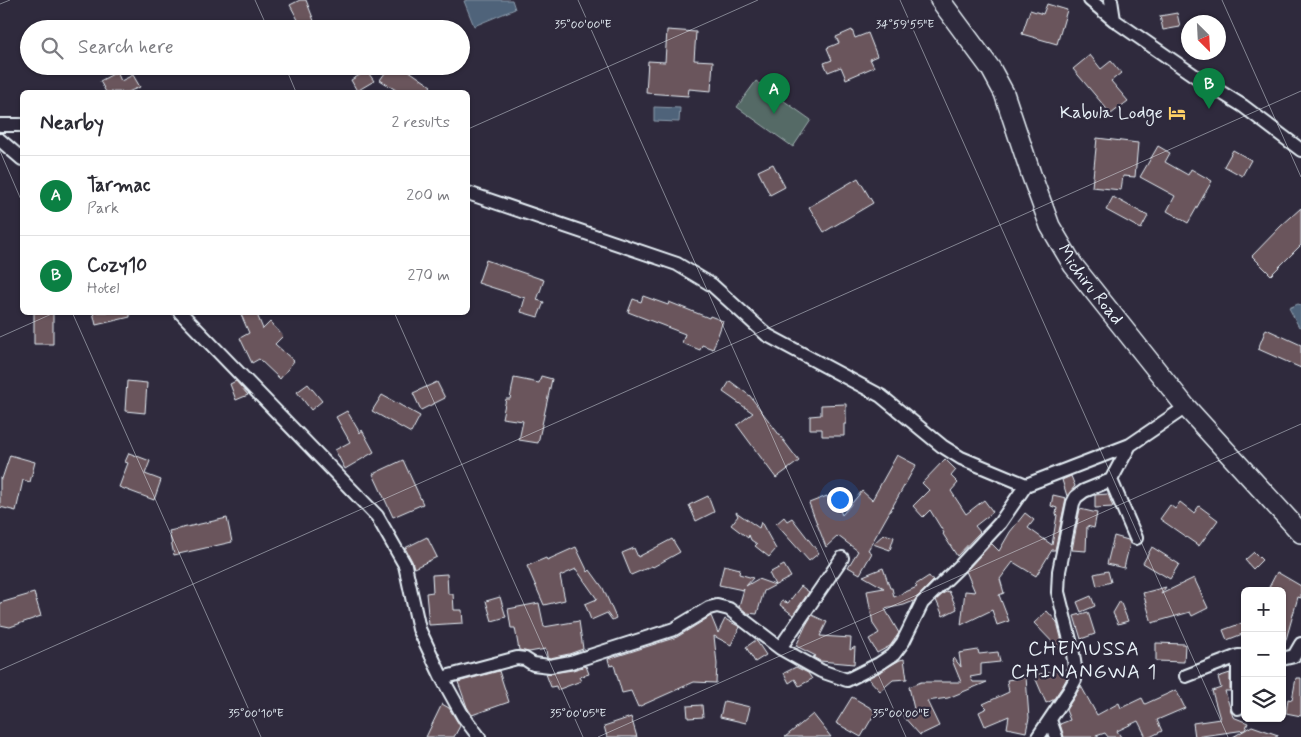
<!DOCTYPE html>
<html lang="en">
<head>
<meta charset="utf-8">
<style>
  :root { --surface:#fff; --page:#f2f2f3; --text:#2b2b33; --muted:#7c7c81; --line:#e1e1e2; --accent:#0b8043 }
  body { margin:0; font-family:Mynerve,sans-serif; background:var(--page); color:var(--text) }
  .controls { position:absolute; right:15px; bottom:15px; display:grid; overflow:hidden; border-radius:8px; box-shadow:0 1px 4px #0004 }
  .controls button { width:45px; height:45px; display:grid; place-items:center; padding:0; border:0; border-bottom:1px solid var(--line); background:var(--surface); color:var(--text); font:25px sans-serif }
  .compass { position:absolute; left:1181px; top:15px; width:45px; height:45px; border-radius:50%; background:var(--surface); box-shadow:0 1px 4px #0004; rotate:156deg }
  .you { position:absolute; left:839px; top:499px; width:18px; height:18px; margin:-12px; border:4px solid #fff; border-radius:50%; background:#1a73e8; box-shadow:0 0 0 8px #1a73e833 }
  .badge { display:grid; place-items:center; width:32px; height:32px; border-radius:50%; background:var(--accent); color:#fff; font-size:16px; font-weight:700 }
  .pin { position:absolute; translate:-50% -41px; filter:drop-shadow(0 1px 2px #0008) }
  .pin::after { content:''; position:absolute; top:26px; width:18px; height:15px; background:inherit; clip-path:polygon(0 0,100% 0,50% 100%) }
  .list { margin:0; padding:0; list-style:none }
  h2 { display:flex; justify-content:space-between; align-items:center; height:65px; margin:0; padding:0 20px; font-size:21px }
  h2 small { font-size:16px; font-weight:400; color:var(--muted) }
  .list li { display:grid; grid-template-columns:32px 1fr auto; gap:15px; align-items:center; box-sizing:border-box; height:80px; padding:0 20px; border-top:1px solid var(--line) }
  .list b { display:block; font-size:19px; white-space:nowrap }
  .list p { margin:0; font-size:16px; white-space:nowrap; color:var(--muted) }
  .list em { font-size:16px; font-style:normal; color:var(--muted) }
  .icon { flex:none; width:28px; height:28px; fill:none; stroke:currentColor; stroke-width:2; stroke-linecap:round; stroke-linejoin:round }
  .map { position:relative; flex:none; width:1301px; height:737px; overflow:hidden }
  .search { position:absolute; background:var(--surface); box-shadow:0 1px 4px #0004; left:20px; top:20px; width:450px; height:55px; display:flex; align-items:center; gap:12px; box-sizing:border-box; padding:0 18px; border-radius:28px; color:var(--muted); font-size:19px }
  .panel { position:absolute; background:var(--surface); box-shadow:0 1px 4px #0004; left:20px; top:90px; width:450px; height:225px; border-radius:8px }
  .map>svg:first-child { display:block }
  .green { fill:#556b66; stroke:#9eaeaf }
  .water { fill:#4f637a; stroke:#8c9cac }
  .building { fill:#6b545b; stroke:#e8f1f8 }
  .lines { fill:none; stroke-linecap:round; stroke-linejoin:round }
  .street-casing { stroke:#e8f1f8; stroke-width:16 }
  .secondary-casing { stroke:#e8f1f8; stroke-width:22 }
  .street { stroke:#2f2a3d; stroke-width:12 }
  .secondary { stroke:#2f2a3d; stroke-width:19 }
  .ticks { fill:none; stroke:#e8f1f8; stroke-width:1; stroke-opacity:0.45 }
  .labels { text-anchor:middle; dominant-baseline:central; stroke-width:4.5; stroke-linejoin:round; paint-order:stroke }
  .poi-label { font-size:18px; fill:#e8f1f8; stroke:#2f2a3d; text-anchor:end }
  .street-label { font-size:18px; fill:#e8f1f8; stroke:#2f2a3d }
  .quarter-label { font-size:20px; letter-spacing:1px; fill:#e8f1f8; stroke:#2f2a3d }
  .ticks-label { font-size:12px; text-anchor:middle; fill:#e8f1f8; stroke:#2f2a3d; stroke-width:4.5; stroke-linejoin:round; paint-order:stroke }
</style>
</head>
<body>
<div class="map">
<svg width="1301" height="737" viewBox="0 0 1301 737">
  <rect width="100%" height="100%" fill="#2f2a3d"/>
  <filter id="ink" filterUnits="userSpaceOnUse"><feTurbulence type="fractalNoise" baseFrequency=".02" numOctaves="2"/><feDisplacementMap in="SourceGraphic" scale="10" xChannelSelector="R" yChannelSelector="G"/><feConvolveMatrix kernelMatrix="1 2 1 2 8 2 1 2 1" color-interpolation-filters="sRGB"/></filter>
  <g filter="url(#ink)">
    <path class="green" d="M756,81L811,120L793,147L737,107Z"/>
    <path class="water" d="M468,0H512L515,9L474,26L464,1Z
      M654,107L680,108L679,122L654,121Z
      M1298,304L1301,305V326L1299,327L1289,308Z"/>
    <path class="building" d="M300,0H306L316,26L309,29H303L290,5Z
      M1047,4L1067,10L1057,44L1022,34L1030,10L1043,14Z
      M1177,13L1180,27L1163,30L1160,16Z
      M667,30L696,32L694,60L713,61L711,91L689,89L688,96L646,93L648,61L665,62Z
      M852,30L855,38L868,33L877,56L870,59L874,67L846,79L841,67L828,72L824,63L832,60L827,48L839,43L836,37Z
      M1090,55L1101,69L1111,61L1121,73L1111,81L1128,101L1111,114L1073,69Z
      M390,66H402L431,86L426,92H399L380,80Z
      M367,71L374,81L357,91L351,80Z
      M117,72L121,81L133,75L140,87L128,92H106L100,81Z
      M1097,138L1138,143L1135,177L1123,176L1121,190L1092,187Z
      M1158,146L1170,153L1165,162L1188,175L1191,169L1212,181L1188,223L1167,211L1175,196L1140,177Z
      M1233,150L1251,160L1242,176L1224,166Z
      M773,164L785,187L770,195L758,171Z
      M858,178L873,203L824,232L809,207Z
      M1113,197L1148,216L1141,229L1106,210Z
      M1301,208V245L1271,275L1252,256L1281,226Z
      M486,260L544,280L537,300L544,302L538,317L521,312L525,298L478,283Z
      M643,296L668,305L669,302L709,318L710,316L723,321L713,349L702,345L700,350L682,343L685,334L628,312L633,299L641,302Z
      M34,312H53V344H34Z
      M93,312H130V317L96,325Z
      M240,312H256L263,329L270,322L283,336L275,344L294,361L280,379L259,359L252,363L240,338L249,333Z
      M1266,329L1301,345V368L1258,349Z
      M541,376L552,379L538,443L519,440L523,421L502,418L506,399H510L514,378L539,383Z
      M127,381L147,383L145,413L125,411Z
      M236,381L248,395L236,400L230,384Z
      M730,381L750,396L799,461L776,478L737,425L753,413L723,392Z
      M437,382L445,398L421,410L413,393Z
      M308,384L322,401L311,410L297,392Z
      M382,395L420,416L411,433L372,411Z
      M846,404V424H844V436H822V429H810V416L821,415V405Z
      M347,411L360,433L362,430L374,452L345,469L335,450L350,442L336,417Z
      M129,453L150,461L145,474L161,480L154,500L119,487L128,463L125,462Z
      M10,455L35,462L30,482L23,480L16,511L0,507V478L2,479Z
      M897,455L916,465L868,550L872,553L860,574L848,567L858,551L838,536L826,547L809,503L827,496L832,508L838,506L842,515L862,491L872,500Z
      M945,459L956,470L951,476L958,483L951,491L966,514L984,500L993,512L975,526L980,532L957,556L943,534L944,533L930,510L923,517L913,506L929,490L922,483Z
      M403,460L423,504L393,517L373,474Z
      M1071,476L1075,486L1067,496L1062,480Z
      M1108,494L1113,507L1095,508V495Z
      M1053,495L1066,498L1055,550H1052L1036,576L1013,562L1000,579L1004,593L999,595L1009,621L997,625L992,610L961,625L965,591L975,592L966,571L990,545L992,544L999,551L1010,532L1025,513L1034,520L1028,528L1052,545L1057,515L1056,514L1057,508L1051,506Z
      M708,496L714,512L696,521L689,505Z
      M1180,502L1194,513L1199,506L1218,520L1199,546L1160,519L1170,505L1175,509Z
      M1080,509L1097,513L1094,528L1087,526L1086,551L1072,550Z
      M736,512L759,528L761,522L776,549L769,557L755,546L757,544L751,540L749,535L748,538L731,525L738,516Z
      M784,517L787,521L792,518L819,553L809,561L776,524Z
      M227,518L232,542L174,555L169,531Z
      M884,534L894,537L890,550L873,544Z
      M1114,536L1128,540L1130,543L1124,568L1107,564Z
      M427,537L437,557L414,568L412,561L405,548Z
      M672,539L680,552L653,567L652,566L631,575L622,553L634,548L638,557Z
      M576,547L588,572L590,570L603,588L616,618L612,620L607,613L591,620L585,604L597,599L576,569L560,576L565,600L544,605L527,566L546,558L547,560Z
      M1152,547L1179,564L1170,579L1143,563Z
      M1254,552L1262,560L1253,569L1245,560Z
      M724,565L740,569L739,574L753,578L746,586L758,579L775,585L769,573L784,565L791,577L764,591L757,614L747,613L739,606L744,589L743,590L719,585Z
      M883,568L890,588H892L894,597L917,587L915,585L929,576L933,581L914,601L904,605L885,609L899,633L890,646L877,653L869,639L879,633L873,624L867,591L884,588L863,576Z
      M1108,571L1111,582L1097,586L1094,574Z
      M1277,572L1301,586V598L1298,597L1285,643H1282V591H1267Z
      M447,574L448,594H453L454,610H462L463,623L429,625L426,593L433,592L432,575Z
      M1194,578L1208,608L1192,616L1190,612L1152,623L1143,593L1166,587L1161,594Z
      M801,586L809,592L793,615L780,605L782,601L788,603Z
      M949,591L957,609L943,616L936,600L944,593Z
      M34,593L41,616L10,627L0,625V603Z
      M1091,596L1095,606L1081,612L1077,602Z
      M500,597L506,617L492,621L486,601Z
      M1120,601L1128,621L1118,624L1113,613Z
      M539,603L544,627L579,621L583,649L569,654L550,658L547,657L546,649L529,652L519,650L515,628H511L508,609Z
      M1047,611L1057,622L1064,649L1058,648L1034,623Z
      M1088,612L1095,634L1081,639L1074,616Z
      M812,615L827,622L820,636L851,638L850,650L855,647L854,664L820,661L813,657L816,656L796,646L806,625Z
      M711,616L718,633L725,619L740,627L731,645L714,636L717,664L716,683L694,682L638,707L631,691L622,693L614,665L610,666L608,659L677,637Z
      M1245,622V633L1227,640L1223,630Z
      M756,640L766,655L755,662L746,647Z
      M1156,643L1185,644L1184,662L1156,661Z
      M978,650L979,654L998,652L1000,662L981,664V675L970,677L973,682H987L948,698L927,701L939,726L920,735L902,715L914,709L909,687L921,682H961L952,660L954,658L961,667L959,653Z
      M904,659L907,679L893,680L880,691L868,678L900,660Z
      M586,666L589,674L579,677L581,681L557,690L556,686L551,687L546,674L573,670Z
      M796,667L808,673L812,679L799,686L795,679L789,683L784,673Z
      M1067,669V678L1062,687L1053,700L1046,703L1034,675Z
      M499,671L509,702L472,715L467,707L458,682Z
      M1230,673V691H1225L1230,708L1233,717L1248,723L1245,730L1195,737L1193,723L1220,719L1212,691L1221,688L1218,677Z
      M1026,677L1029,718L1026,732L1007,728L1009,716L985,726L979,712L987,708L983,704L1009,692L1007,680Z
      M1296,678H1301V716L1286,713L1288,699L1292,700Z
      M1081,686L1097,715L1119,703L1121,708L1142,698L1145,704L1176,690L1185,708L1157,720L1162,731L1150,737H1146L1138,721L1117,731L1121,737H1108L1105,733L1093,737H1064L1060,724L1070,720L1066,710Z
      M852,697L876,711L861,737L836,723Z
      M724,701L750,707L746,723L720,717Z
      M442,704L449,708L460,726L454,737H426Z
      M702,705L703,717L688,718L687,706Z
      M813,714L831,737H785L801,724Z
      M631,717L637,737H607L604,726Z
      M1252,726L1278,735L1277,737H1233Z"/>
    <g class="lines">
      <g class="street-casing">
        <path id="street" d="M1090,0L1114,20L1198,78L1243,106L1301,150
          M1111,0L1114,20
          M0,125H22
          M0,140L22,159
          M468,193L677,264L712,285L767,335L881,396L942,446L961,458L1026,485
          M180,312L377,516L405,565L419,629L442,678L463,716L479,737
          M1111,480L1136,538
          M780,648L842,558
          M1238,656V708
          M1282,659L1294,656L1301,644
          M1186,676L1238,656H1245
          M442,678L517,658L525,659L533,664L550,666L571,662L674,629L709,608L717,606L729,609L780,648L821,671L847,680L879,664L894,654L903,642L922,603L959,567L1000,523L1026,485L1130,445
          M1050,720L1056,737
          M1038,737L1069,691L1075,680V667L1072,648L1058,592L1059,571L1073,503L1076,497L1084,491L1111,480L1130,445L1186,407"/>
      </g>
      <g class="secondary-casing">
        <g id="secondary">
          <path id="s1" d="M940,0L991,69L1004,93L1031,174L1050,226L1073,265L1186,407L1301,533"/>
        </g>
      </g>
      <use href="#street" class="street"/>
      <use href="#secondary" class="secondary"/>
    </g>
  </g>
  <path class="ticks" d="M255,0L268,29M578,0L906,737M900,0L1228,737M1222,0L1301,177M0,4L10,0M285,66L296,92M468,129L758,0M0,151L22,202M72,312L261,737M394,312L583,737M0,337L56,312M0,670L1301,91M598,737L1301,424"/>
  <defs>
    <g id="hotel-bare" transform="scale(1.35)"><path d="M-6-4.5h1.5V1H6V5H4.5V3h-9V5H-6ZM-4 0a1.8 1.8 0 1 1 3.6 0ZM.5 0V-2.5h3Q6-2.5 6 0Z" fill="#ffd166" stroke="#2f2a3d" stroke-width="2.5" paint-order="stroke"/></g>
  </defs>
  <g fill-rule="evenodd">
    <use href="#hotel-bare" x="1177" y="113"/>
  </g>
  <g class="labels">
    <g class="poi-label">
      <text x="1163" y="113">Kabula Lodge</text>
    </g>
    <g class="street-label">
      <text stroke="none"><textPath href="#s1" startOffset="325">Michiru Road</textPath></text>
    </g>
    <g class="quarter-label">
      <text x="1084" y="649">CHEMUSSA<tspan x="1084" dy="23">CHINANGWA 1</tspan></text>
    </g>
  </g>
  <g class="ticks-label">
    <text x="583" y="28">35°00'00"E</text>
    <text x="905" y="28">34°59'55"E</text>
    <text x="256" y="717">35°00'10"E</text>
    <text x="578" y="717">35°00'05"E</text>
    <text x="901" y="717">35°00'00"E</text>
  </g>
</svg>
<div class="controls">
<button>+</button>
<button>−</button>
<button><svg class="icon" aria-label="layers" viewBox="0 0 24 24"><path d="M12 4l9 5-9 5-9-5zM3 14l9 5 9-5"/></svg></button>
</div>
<svg class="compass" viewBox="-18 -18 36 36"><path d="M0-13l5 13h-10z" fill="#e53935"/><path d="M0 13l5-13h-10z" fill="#7c7c81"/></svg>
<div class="you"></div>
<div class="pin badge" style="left:774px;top:114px">A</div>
<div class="pin badge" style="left:1209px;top:109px">B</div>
<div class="search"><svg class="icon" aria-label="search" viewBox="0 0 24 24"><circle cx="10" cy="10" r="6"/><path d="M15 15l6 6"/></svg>Search here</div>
<section class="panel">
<h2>Nearby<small>2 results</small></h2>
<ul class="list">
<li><span class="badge">A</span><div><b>Tarmac</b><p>Park</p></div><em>200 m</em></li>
<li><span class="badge">B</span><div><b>Cozy10</b><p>Hotel</p></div><em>270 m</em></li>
</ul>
</section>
</div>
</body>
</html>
